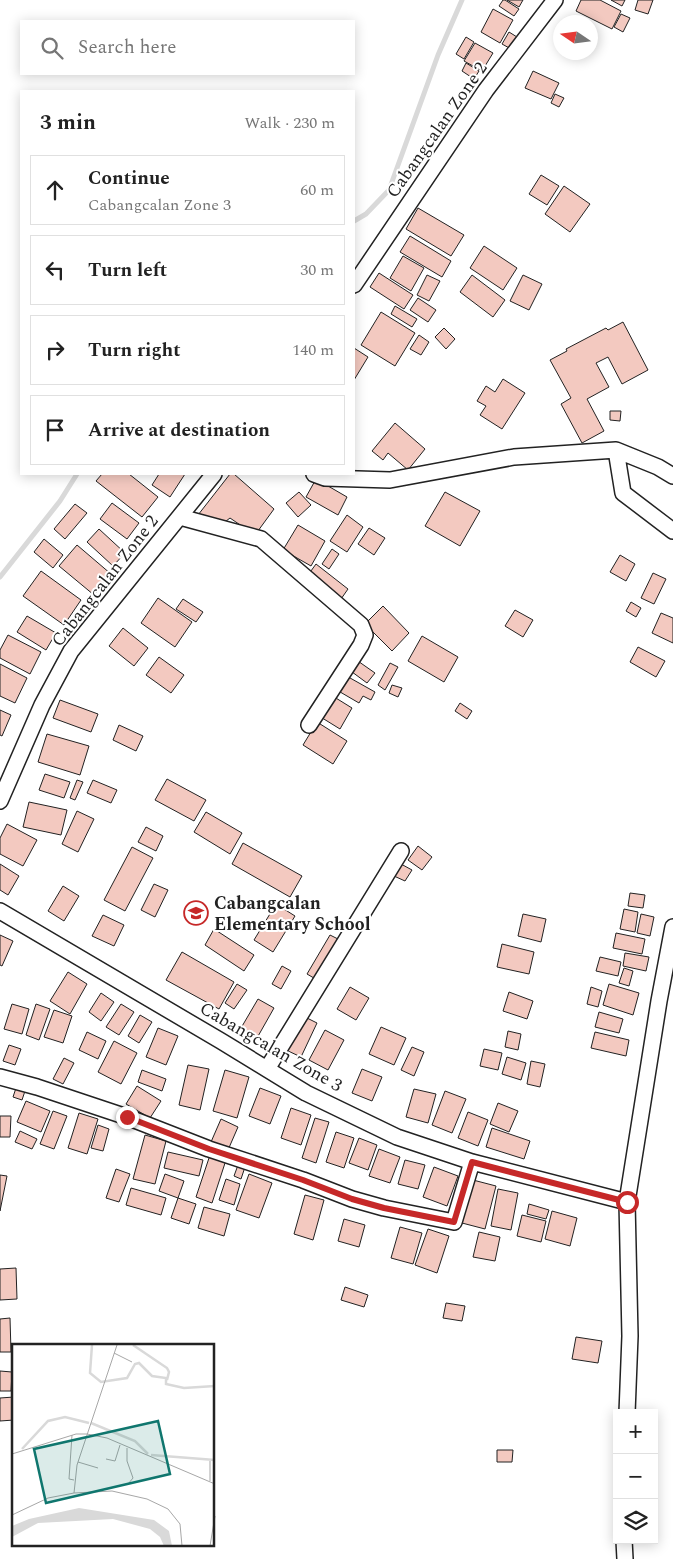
<!DOCTYPE html>
<html lang="en">
<head>
<meta charset="utf-8">
<style>
  :root { --surface:#fff; --page:#f6f6f6; --text:#222; --muted:#767676; --line:#e0e0e0 }
  body { margin:0; font-family:Spectral,serif; background:var(--page); color:var(--text) }
  .controls { position:absolute; right:15px; bottom:15px; display:grid; overflow:hidden; border-radius:0px; box-shadow:0 2px 12px #0003 }
  .controls button { width:45px; height:45px; display:grid; place-items:center; padding:0; border:0; border-bottom:1px solid var(--line); background:var(--surface); color:var(--text); font:25px sans-serif }
  .compass { position:absolute; left:553px; top:15px; width:45px; height:45px; border-radius:50%; background:var(--surface); box-shadow:0 2px 12px #0003; rotate:283deg }
  .stop { position:absolute; width:15px; height:15px; margin:-11px; border:4px solid #c62828; border-radius:50%; background:#fff }
  .stop.end { background:#c62828; border-color:#fff; box-shadow:0 1px 5px #0008 }
  .list { margin:0; padding:0; list-style:none }
  h2 { display:flex; justify-content:space-between; align-items:center; height:65px; margin:0; padding:0 20px; font-size:21px }
  h2 small { font-size:16px; font-weight:400; color:var(--muted) }
  .list li { display:grid; grid-template-columns:32px 1fr auto; gap:15px; align-items:center; box-sizing:border-box; height:70px; margin:0 10px 10px; padding:0 10px; border:1px solid var(--line); border-radius:0px }
  .list b { display:block; font-size:19px; white-space:nowrap }
  .list p { margin:0; font-size:16px; white-space:nowrap; color:var(--muted) }
  .list em { font-size:16px; font-style:normal; color:var(--muted) }
  .icon { flex:none; width:28px; height:28px; fill:none; stroke:currentColor; stroke-width:2; stroke-linecap:round; stroke-linejoin:round }
  .map { position:relative; flex:none; width:673px; height:1559px; overflow:hidden }
  .search { position:absolute; background:var(--surface); box-shadow:0 2px 12px #0003; left:20px; top:20px; width:335px; height:55px; display:flex; align-items:center; gap:12px; box-sizing:border-box; padding:0 18px; border-radius:0px; color:var(--muted); font-size:19px }
  .panel { position:absolute; background:var(--surface); box-shadow:0 2px 12px #0003; left:20px; top:90px; width:335px; height:385px; border-radius:0px }
  .map>svg:first-child { display:block }
  .lines { fill:none; stroke-linecap:round; stroke-linejoin:round }
  .stream { stroke:#d9d9d9; stroke-width:5 }
  .building { fill:#f3c9c0; stroke:#222 }
  .minor-casing { stroke:#222; stroke-width:18 }
  .minor { stroke:#fff; stroke-width:15 }
  .route { stroke:#c62828; stroke-width:6 }
  .labels { text-anchor:middle; dominant-baseline:central; stroke-width:4; stroke-linejoin:round; paint-order:stroke }
  .street-label { font-size:18px; fill:#222; stroke:#fff }
  .poi-label { font-size:18px; font-weight:bold; fill:#222; stroke:#fff; text-anchor:start }
  .inset-river { fill:none; stroke:#d9d9d9; stroke-width:2.5 }
  .inset-road { fill:none; stroke:#a7a7a7; stroke-width:1 }
  .view { fill:#0f766e; fill-opacity:0.15; stroke:#0f766e; stroke-width:2.5 }
  .inset-edge { fill:none; stroke:#222; stroke-width:2.5 }
</style>
</head>
<body>
<div class="map">
<svg width="673" height="1559" viewBox="0 0 673 1559">
  <rect width="100%" height="100%" fill="#fff"/>
  <g class="lines">
    <path class="stream" d="M354,221L366,214L389,190L438,55L462,0
      M0,577L60,501L77,474"/>
  </g>
  <path class="building" d="M503,0H505L519,9L514,16L499,6Z
    M507,0H523L519,7Z
    M581,0H600L621,11L612,29L576,11Z
    M611,0H625L622,6Z
    M638,0H653L648,14L635,10Z
    M493,9L513,20L500,43L481,32Z
    M621,14L630,18L623,32L614,27Z
    M509,32L517,37L511,49L502,44Z
    M466,37L474,42L464,59L456,54Z
    M475,43L493,53L482,71L464,61Z
    M466,63L479,71L474,79L462,71Z
    M533,71L559,83L551,99L525,88Z
    M555,94L564,98L559,107L551,103Z
    M541,175L559,186L547,205L529,194Z
    M564,186L590,204L570,232L545,214Z
    M418,208L464,235L451,256L406,229Z
    M410,236L451,261L442,277L400,252Z
    M484,246L517,268L503,290L470,268Z
    M403,256L424,268L411,291L390,278Z
    M379,273L413,295L404,309L370,287Z
    M427,275L440,281L429,301L417,295Z
    M472,275L505,300L493,317L460,292Z
    M523,275L542,284L529,310L510,301Z
    M418,298L436,310L428,322L410,310Z
    M395,306L417,319L412,327L391,314Z
    M381,312L415,333L395,366L361,345Z
    M623,322L648,370L622,384L608,357L596,363L609,387L587,399L604,431L582,443L561,404L571,398L550,360L567,351L566,349L606,328L608,330Z
    M444,328L455,339L446,349L435,337Z
    M419,335L429,342L421,355L410,349Z
    M354,348L368,357L354,380Z
    M503,379L525,393L502,429L480,415L486,406L477,401L486,386L495,392Z
    M610,411H621L620,421L610,420Z
    M395,423L425,449L408,470L388,453L383,460L372,451Z
    M102,474H129L158,497L142,517L96,481Z
    M159,474H185L170,497L152,485Z
    M230,474H234L274,509L255,535L230,518L221,525L198,515Z
    M316,479L347,497L338,515L306,497Z
    M299,492L311,505L298,517L286,503Z
    M445,492L480,511L460,546L425,526Z
    M112,503L139,523L127,539L100,519Z
    M75,504L87,513L65,539L54,529Z
    M347,515L363,527L347,552L330,541Z
    M298,525L325,541L311,566L283,550Z
    M369,528L385,538L374,555L358,544Z
    M99,529L125,553L113,566L87,542Z
    M44,539L63,555L53,568L34,552Z
    M77,545L111,574L94,595L59,566Z
    M332,549L339,554L329,569L322,564Z
    M620,555L635,564L626,581L610,572Z
    M316,564L348,589L341,599L308,575Z
    M41,571L81,600L64,625L23,596Z
    M653,573L666,579L654,604L641,598Z
    M158,598L192,622L175,647L141,623Z
    M183,599L203,612L196,622L176,609Z
    M631,602L641,608L636,617L626,611Z
    M383,606L409,633L392,651L365,624Z
    M515,610L533,620L523,637L505,626Z
    M661,613L673,618V643L652,633Z
    M27,616L56,633L46,650L17,632Z
    M123,628L148,648L134,666L109,646Z
    M8,635L41,652L30,674L0,658V650Z
    M422,636L458,657L444,682L408,661Z
    M638,647L665,661L656,677L630,662Z
    M159,657L184,675L171,693L146,675Z
    M355,659L375,673L367,683L348,669Z
    M390,663L398,667L385,690L378,685Z
    M0,664L27,678L15,703L0,696Z
    M343,674L375,692L371,700L363,696L359,703L335,689Z
    M392,685L402,688L398,697L389,693Z
    M331,695L352,708L340,729L319,716Z
    M60,700L98,714L91,732L53,718Z
    M460,703L472,711L467,719L455,711Z
    M0,710L11,715L2,736L0,735Z
    M317,722L347,741L333,764L303,745Z
    M119,725L143,736L136,751L113,740Z
    M47,734L89,746L80,775L38,762Z
    M45,774L70,782L64,798L39,790Z
    M167,779L206,800L194,821L155,800Z
    M77,780L83,782L75,800L70,798Z
    M93,780L117,790L111,803L87,793Z
    M29,802L67,810L61,835L23,827Z
    M77,811L94,819L78,852L62,844Z
    M206,812L242,833L230,854L194,832Z
    M7,824L37,840L23,866L0,854V838Z
    M146,827L163,836L156,851L138,842Z
    M243,843L302,876L290,897L232,864Z
    M418,846L432,857L422,870L408,860Z
    M132,847L153,858L125,911L104,900Z
    M0,864L19,876L8,895L0,890Z
    M401,864L412,870L405,881L394,876Z
    M154,884L168,890L155,917L141,910Z
    M63,886L79,896L64,921L48,911Z
    M630,893L645,895L643,908L628,906Z
    M276,904L295,916L273,952L254,940Z
    M624,909L638,912L635,932L620,929Z
    M523,914L546,919L541,942L518,936Z
    M641,914L654,917L650,936L637,933Z
    M103,915L124,925L114,946L92,936Z
    M214,929L254,955L244,971L205,945Z
    M616,933L645,939L642,954L613,948Z
    M0,935L13,941L2,966L0,965Z
    M330,935L342,941L319,981L307,974Z
    M502,944L534,952L529,974L497,967Z
    M182,952L234,982L219,1009L166,980Z
    M625,953L649,957L646,971L623,966Z
    M600,957L621,962L618,976L596,971Z
    M282,966L291,971L281,989L272,984Z
    M624,968L633,971L629,986L619,983Z
    M68,972L87,984L70,1014L50,1001Z
    M237,984L247,990L234,1009L225,1003Z
    M609,984L639,993L633,1015L603,1005Z
    M350,987L369,998L356,1020L337,1009Z
    M591,987L602,991L598,1007L587,1004Z
    M509,992L533,1001L527,1019L503,1011Z
    M101,993L114,1002L101,1021L89,1012Z
    M258,999L274,1008L257,1038L241,1028Z
    M12,1004L29,1009L22,1034L4,1029Z
    M36,1004L50,1009L39,1040L26,1035Z
    M121,1004L134,1012L119,1035L106,1027Z
    M54,1010L72,1016L63,1043L44,1037Z
    M599,1012L623,1019L619,1033L595,1027Z
    M140,1015L152,1022L139,1043L128,1036Z
    M303,1016L317,1023L301,1057L286,1050Z
    M381,1027L406,1038L394,1065L369,1054Z
    M158,1028L178,1036L166,1065L146,1057Z
    M325,1030L344,1040L328,1070L309,1060Z
    M508,1031L521,1034L518,1050L505,1047Z
    M87,1032L106,1041L98,1059L79,1050Z
    M595,1032L629,1040L626,1056L591,1048Z
    M114,1041L137,1053L121,1084L98,1072Z
    M9,1045L21,1049L15,1065L3,1061Z
    M412,1047L424,1052L414,1076L401,1070Z
    M484,1049L502,1053L498,1070L480,1066Z
    M507,1057L526,1063L521,1080L502,1074Z
    M64,1058L74,1063L63,1084L53,1079Z
    M531,1061L545,1064L540,1087L527,1084Z
    M188,1065L209,1069L200,1110L179,1105Z
    M362,1069L382,1077L372,1101L352,1093Z
    M142,1070L166,1079L162,1091L138,1082Z
    M225,1070L249,1077L237,1118L213,1111Z
    M137,1086L161,1101L150,1118L126,1104Z
    M16,1088L25,1091L22,1100L13,1097Z
    M260,1088L281,1096L270,1124L249,1116Z
    M414,1089L436,1094L428,1123L406,1117Z
    M445,1091L466,1099L452,1133L432,1125Z
    M26,1101L50,1111L41,1132L17,1122Z
    M498,1103L518,1111L509,1132L490,1124Z
    M291,1108L311,1115L301,1145L281,1138Z
    M53,1111L67,1116L54,1149L40,1144Z
    M468,1112L488,1120L478,1146L458,1138Z
    M79,1113L98,1119L87,1154L68,1148Z
    M0,1116H11L10,1137H0Z
    M315,1118L329,1122L316,1163L302,1158Z
    M221,1119L238,1127L228,1150L211,1142Z
    M98,1125L109,1129L103,1151L91,1148Z
    M492,1128L530,1141L524,1159L486,1147Z
    M20,1131L37,1139L32,1149L15,1142Z
    M336,1132L354,1138L344,1168L326,1162Z
    M145,1135L166,1141L155,1184L133,1179Z
    M359,1138L377,1145L368,1170L349,1163Z
    M379,1149L400,1157L390,1183L369,1176Z
    M168,1152L203,1160L199,1176L164,1168Z
    M210,1155L226,1160L212,1203L196,1197Z
    M405,1160L425,1165L418,1189L398,1184Z
    M238,1165L245,1167L241,1179L234,1176Z
    M434,1167L458,1176L447,1206L423,1197Z
    M116,1169L130,1174L119,1202L106,1198Z
    M165,1174L184,1181L178,1198L159,1191Z
    M249,1174L272,1183L259,1218L236,1210Z
    M0,1175L7,1176L0,1211Z
    M226,1179L240,1184L234,1205L219,1200Z
    M473,1180L496,1186L485,1229L462,1223Z
    M131,1188L166,1198L161,1215L126,1205Z
    M498,1189L518,1193L511,1230L491,1226Z
    M305,1195L324,1200L313,1240L294,1234Z
    M178,1198L196,1204L189,1224L171,1218Z
    M529,1204L549,1210L546,1219L527,1214Z
    M204,1207L230,1214L224,1236L198,1228Z
    M552,1211L577,1218L570,1246L545,1239Z
    M522,1215L546,1221L541,1242L517,1236Z
    M344,1219L365,1225L359,1247L338,1241Z
    M400,1227L422,1233L413,1264L391,1258Z
    M428,1229L449,1236L437,1273L415,1265Z
    M479,1232L500,1237L495,1261L473,1257Z
    M16,1268L17,1299L0,1300V1269Z
    M345,1287L368,1295L364,1307L341,1300Z
    M446,1303L465,1306L462,1321L443,1318Z
    M10,1318L11,1352H0V1319Z
    M576,1337L602,1341L598,1363L572,1359Z
    M0,1371L12,1372L11,1391H0Z
    M14,1397V1420L0,1421V1398Z
    M497,1450H513L512,1462H497Z
    M657,1517V1540L637,1541L654,1540V1518Z"/>
  <g class="lines">
    <g class="minor-casing">
      <path id="minor" d="M354,285L486,90L555,0
        M616,450L658,467L673,476
        M314,474L325,478L390,480L514,457L616,450L623,493L673,531
        M180,517L261,539L361,625L365,635L361,645L309,725
        M0,801L42,705L71,651L214,474
        M0,911L221,1041L306,1093L397,1137L472,1162L627,1202
        M267,1069L401,851
        M0,1077L37,1087L127,1117L209,1149L303,1180L352,1199L384,1208L454,1222L472,1162
        M627,1413L630,1336L627,1202L659,1001L673,927
        M624,1540L625,1559"/>
    </g>
    <use href="#minor" class="minor"/>
  </g>
  <g class="lines">
    <path class="route" d="M127,1117L209,1149L303,1180L352,1199L384,1208L454,1222L472,1162L627,1202"/>
  </g>
  <defs>
    <g id="school-ring" transform="scale(1.25)"><circle r="9.5" fill="#fff" stroke="#c62828" stroke-width="1.5"/><path d="M0-5L7-2L0 1L-7-2ZM-4 1L0 2.5L4 1V4Q0 6-4 4Z" fill="#c62828"/></g>
  </defs>
  <g fill-rule="evenodd">
    <use href="#school-ring" x="196" y="913"/>
  </g>
  <g class="labels">
    <g class="street-label">
      <text transform="translate(437 130) rotate(-55)">Cabangcalan Zone 2</text>
      <text transform="translate(105 581) rotate(-52)">Cabangcalan Zone 2</text>
      <text transform="translate(271 1047) rotate(30)">Cabangcalan Zone 3</text>
    </g>
    <g class="poi-label">
      <text x="214" y="903">Cabangcalan<tspan x="214" dy="21">Elementary School</tspan></text>
    </g>
  </g>
  <g transform="translate(12 1344)">
    <rect width="202" height="202" fill="#fff"/>
    <path d="M67,164L142,176L157,187L160,202H152L148,193L138,185L101,175L26,179L0,193V182L17,175Z" fill="#d9d9d9"/>
    <path class="inset-river" d="M80,1L78,29L89,38L115,34L123,20L127,19L140,32L154,34V40L172,44L203,42M121,1L155,24L157,28L155,36M79,79L123,97L136,110M10,105L36,77L53,73L77,79M139,111L203,116"/>
    <path class="inset-road" d="M102,9L120,18M60,91L57,135L62,136M115,104V117L121,134L116,140M0,110L64,90H75L95,94L203,140M94,115L103,117L108,101M198,117V137M66,118L86,124M62,149L65,121L105,1M0,171L36,154L62,149L100,147L135,155L156,165L168,180L170,202M198,202L203,172"/>
    <path class="view" d="M146,77L158,130L34,159L22,105Z"/>
    <rect width="202" height="202" class="inset-edge"/>
  </g>
</svg>
<div class="controls">
<button>+</button>
<button>−</button>
<button><svg class="icon" aria-label="layers" viewBox="0 0 24 24"><path d="M12 4l9 5-9 5-9-5zM3 14l9 5 9-5"/></svg></button>
</div>
<svg class="compass" viewBox="-18 -18 36 36"><path d="M0-13l5 13h-10z" fill="#e53935"/><path d="M0 13l5-13h-10z" fill="#767676"/></svg>
<div class="stop" style="left:627px;top:1202px"></div>
<div class="stop end" style="left:127px;top:1117px"></div>
<div class="search"><svg class="icon" aria-label="search" viewBox="0 0 24 24"><circle cx="10" cy="10" r="6"/><path d="M15 15l6 6"/></svg>Search here</div>
<section class="panel">
<h2>3 min<small>Walk · 230 m</small></h2>
<ul class="list">
<li><svg class="icon" aria-label="ahead" viewBox="0 0 24 24"><path d="M12 20V5M6 11l6-6 6 6"/></svg><div><b>Continue</b><p>Cabangcalan Zone 3</p></div><em>60 m</em></li>
<li><svg class="icon" aria-label="left" viewBox="0 0 24 24"><path d="M17 20v-9H6M10 6l-5 5 5 5"/></svg><div><b>Turn left</b></div><em>30 m</em></li>
<li><svg class="icon" aria-label="right" viewBox="0 0 24 24"><path d="M7 20v-9h11M14 6l5 5-5 5"/></svg><div><b>Turn right</b></div><em>140 m</em></li>
<li><svg class="icon" aria-label="arrive" viewBox="0 0 24 24"><path d="M6 21V4h12l-3 4 3 4H6"/></svg><div><b>Arrive at destination</b></div></li>
</ul>
</section>
</div>
</body>
</html>
